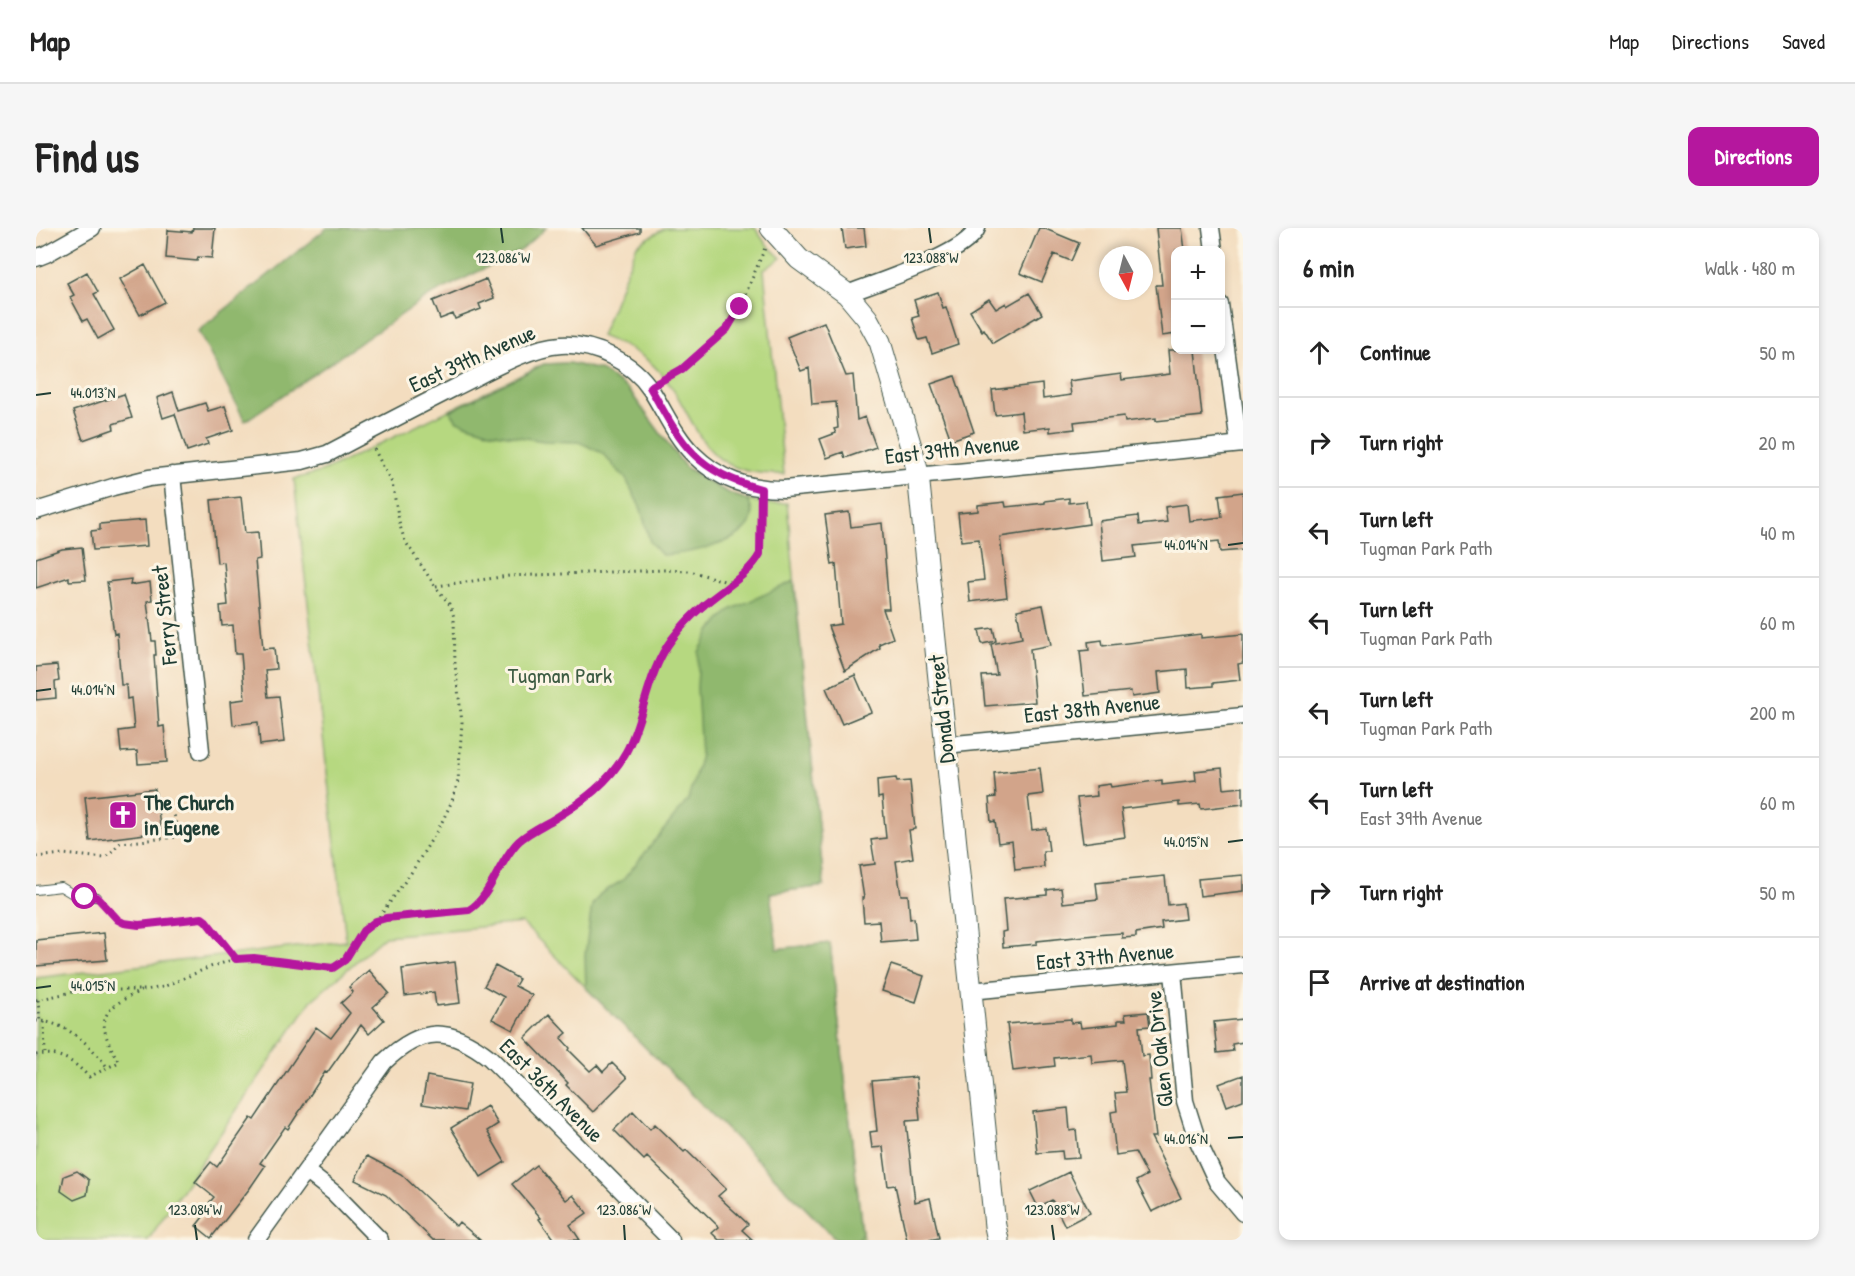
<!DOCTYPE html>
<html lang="en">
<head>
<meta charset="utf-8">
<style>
  :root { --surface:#fff; --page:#f6f6f6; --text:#222; --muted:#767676; --line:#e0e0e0; --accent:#b5179e }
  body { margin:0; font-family:"Patrick Hand",sans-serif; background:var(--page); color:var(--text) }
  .controls { position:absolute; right:18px; top:18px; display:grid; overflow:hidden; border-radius:12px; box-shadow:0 3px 9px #0003 }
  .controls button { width:54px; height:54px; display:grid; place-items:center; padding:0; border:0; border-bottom:2px solid var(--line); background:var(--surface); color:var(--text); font:30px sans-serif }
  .compass { position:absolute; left:1063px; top:18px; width:54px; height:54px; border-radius:50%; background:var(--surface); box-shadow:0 3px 9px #0003; rotate:173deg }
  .stop { position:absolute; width:18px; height:18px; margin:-14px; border:4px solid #b5179e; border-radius:50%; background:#fff }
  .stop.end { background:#b5179e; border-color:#fff; box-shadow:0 2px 6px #0008 }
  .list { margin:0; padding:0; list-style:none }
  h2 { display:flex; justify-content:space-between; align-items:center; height:78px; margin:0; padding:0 24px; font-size:26px }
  h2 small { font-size:20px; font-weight:400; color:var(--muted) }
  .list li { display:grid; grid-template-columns:39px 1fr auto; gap:18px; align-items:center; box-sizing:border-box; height:90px; padding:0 24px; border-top:2px solid var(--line) }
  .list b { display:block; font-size:22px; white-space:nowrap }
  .list p { margin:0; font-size:20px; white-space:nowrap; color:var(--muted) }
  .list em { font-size:20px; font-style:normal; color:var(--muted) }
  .icon { flex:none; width:33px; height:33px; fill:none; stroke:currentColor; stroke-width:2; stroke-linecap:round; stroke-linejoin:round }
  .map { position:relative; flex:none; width:1207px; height:1012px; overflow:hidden; border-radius:12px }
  header { display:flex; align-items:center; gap:36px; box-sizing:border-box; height:84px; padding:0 30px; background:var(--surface); border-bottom:2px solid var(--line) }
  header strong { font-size:28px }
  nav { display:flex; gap:33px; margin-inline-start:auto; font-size:21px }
  .intro { display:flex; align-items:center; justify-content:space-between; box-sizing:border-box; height:144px; padding:0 36px }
  h1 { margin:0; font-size:42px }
  .button { padding:15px 27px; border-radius:12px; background:var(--accent); color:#fff; font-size:21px; font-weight:700 }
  main { display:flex; gap:36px; padding:0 36px }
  aside { flex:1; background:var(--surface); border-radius:12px; box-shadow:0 3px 9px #0003 }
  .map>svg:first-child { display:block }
  .green { fill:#b6d880; stroke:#6a8a5a; stroke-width:1.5 }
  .forest { fill:#90b86e; stroke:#587a51; stroke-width:1.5 }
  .building { fill:#d2a48a }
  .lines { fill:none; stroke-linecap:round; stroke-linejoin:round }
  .service-casing { stroke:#3f5549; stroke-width:10 }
  .minor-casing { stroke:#3f5549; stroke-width:19 }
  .tertiary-casing { stroke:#3f5549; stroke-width:23 }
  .path { stroke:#3f5549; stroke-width:3; stroke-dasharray:1.5 4.5; stroke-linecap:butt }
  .service { stroke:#fff; stroke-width:8 }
  .minor { stroke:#fff; stroke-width:16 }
  .tertiary { stroke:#fff; stroke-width:21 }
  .route { stroke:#b5179e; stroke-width:8 }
  .ticks { fill:none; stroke:#1f3d34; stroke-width:2 }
  .labels { text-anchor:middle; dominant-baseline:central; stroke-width:6; stroke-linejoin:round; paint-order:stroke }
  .street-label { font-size:22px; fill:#1f3d34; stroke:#fcf5e5 }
  .park-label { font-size:22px; fill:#3d5c43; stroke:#fcf5e5 }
  .poi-label { font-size:22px; font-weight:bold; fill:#1f3d34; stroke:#fcf5e5; text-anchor:start }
  .ticks-label { font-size:15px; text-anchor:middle; fill:#1f3d34; stroke:#fcf5e5; stroke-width:6; stroke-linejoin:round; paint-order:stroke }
</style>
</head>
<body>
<header>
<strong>Map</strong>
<nav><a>Map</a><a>Directions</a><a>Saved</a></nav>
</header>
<div class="intro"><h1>Find us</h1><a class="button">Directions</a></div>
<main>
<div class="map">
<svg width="1207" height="1012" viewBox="0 0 1207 1012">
  <rect width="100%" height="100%" fill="#fcf5e5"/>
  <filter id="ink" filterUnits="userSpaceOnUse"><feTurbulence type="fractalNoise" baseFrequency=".0167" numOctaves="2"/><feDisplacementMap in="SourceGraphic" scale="12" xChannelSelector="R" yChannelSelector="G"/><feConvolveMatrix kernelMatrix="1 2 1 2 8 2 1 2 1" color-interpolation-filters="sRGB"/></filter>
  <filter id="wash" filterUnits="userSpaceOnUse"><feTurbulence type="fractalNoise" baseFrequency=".008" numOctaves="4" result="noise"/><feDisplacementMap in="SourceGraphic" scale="24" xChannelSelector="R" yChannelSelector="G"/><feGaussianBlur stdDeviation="1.35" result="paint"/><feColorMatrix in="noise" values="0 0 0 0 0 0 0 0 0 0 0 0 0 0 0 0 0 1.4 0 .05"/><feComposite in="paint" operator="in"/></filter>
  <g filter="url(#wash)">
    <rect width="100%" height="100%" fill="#f3ddbf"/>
    <path class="green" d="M629,0H719L730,16L745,30L728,42L748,246C653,249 668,187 617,137C602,123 584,116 565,108L601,17Z
      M533,135L564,142L592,161L649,239L674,255L692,265L712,272L734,276L751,275L788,658L734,665L741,721L794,715L827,1012H801L486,695L349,708L275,773L112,1012H0V750L310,713L258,251L288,243L508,136Z"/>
    <path class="forest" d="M291,0H510L486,22L393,68L209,193L162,103Z
      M533,135L564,142L592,161L649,239L674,255L695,266L712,272C715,279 718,287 714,295C701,317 650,326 626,327L614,314L605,281L590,251L566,225L543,214L508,213L454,204L421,193L414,183L508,136Z
      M758,353L788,658L734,665L741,721L794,715L826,1005L821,1012H801L550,760L549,727L556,677L564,666L587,652L652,572L665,527L661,460L663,424L675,402L694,382Z"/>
    <g id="blocks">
      <path class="building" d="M157,0H179L176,30L162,29L161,33L130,30L132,2L156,4Z
        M546,0H604V4L560,17Z
        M806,0H828L830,18L809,21Z
        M1003,0H1007L1043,15L1035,33L1018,26L1006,54L984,45Z
        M1120,0H1146L1149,22H1140V106L1126,108L1120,57H1126Z
        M109,37L129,74L104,87L84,51Z
        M51,44L62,64L58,66L78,102L62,111L51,91L47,93L34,69L38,67L31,55Z
        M450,51L458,70L443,76L445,81L419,91L417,86L404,91L397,73Z
        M902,64L907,80L910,79L922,116L896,125L891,110L883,112L876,90L883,88L878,72Z
        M993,65L1006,86L957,115L948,101L946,103L934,83L953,71L960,81L970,75L971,78Z
        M788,94L810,148L817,147L821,192L829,189L840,219L809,230L807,224L791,230L784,211L800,205L798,201L802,200L800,174L776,176L773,140L765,143L751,109Z
        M1132,122H1159L1166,188L1120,193V190L1089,194L1088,188L1038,194L1039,201L1014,204V199L987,202L985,184L959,187L956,162L1006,156L1007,171L1035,167L1033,153L1085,146L1086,152L1134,146Z
        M919,148L938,204L915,212L895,156Z
        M137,164L143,183L169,175L172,183L189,178L197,202L170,211L172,216L151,223L139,186L127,190L121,170Z
        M88,166L96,190L77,196L78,201L47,212L37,183Z
        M1207,264V322L1184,324L1183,313L1147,317V313L1098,318L1100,329L1067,333L1063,293L1102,288L1103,297L1131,294L1129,279L1151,276L1153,293L1186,289L1183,267Z
        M205,269L209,305L222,304L224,331L219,332L227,421L238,420L240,441L229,442L232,469L243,468L248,514L224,517L222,494L197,497L195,473L209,471L205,426H199L197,397L186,398L184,378L192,377L188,334L181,335L175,272Z
        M1033,270V275L1050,273L1053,296L964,309L971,369L934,374L932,354L948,352L943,311L925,313L922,285L942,283V277L969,274L970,279L1009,275V273Z
        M813,284L815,299L846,295L853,381H847L857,410L843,416L844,420L809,443L792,398L805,396L800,336L796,337L789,287Z
        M109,292L111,318L57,322L55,303L64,302V296Z
        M46,319L50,352L33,353V349L0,360V330L26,321Z
        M95,351L94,357L114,354L116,372L111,373L116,413H119L120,427H118L123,499L128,498L131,534L102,536L101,523L85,524L83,503L98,501L95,470L91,471L90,457H85L81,405L78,406L71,354Z
        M1007,377L1015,417L994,421L999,474L949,478L946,448L961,447L955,416L986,410L981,382Z
        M957,400L960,413L946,416L943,402Z
        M1165,406V410L1207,406V435L1202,436L1204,452L1177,455V458L1152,460L1151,441L1122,444L1124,465L1096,469L1095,463L1049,468L1044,423L1053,422L1052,414L1066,412L1067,418Z
        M21,437L23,453L19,454L20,470L0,472V439Z
        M819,447L835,484L806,496L790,460Z
        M1004,540L1007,566L992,568L996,602L1010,600L1013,623H1007L1008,639L979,642L976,613L962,615L959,593L955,594L953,570L960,569L958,545Z
        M1186,540L1188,561L1207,559V576L1165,581L1164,576L1143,578V574L1085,581L1089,609L1047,615L1041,570L1061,568L1060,558L1074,556L1075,559L1126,552V557L1160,553L1159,543Z
        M860,550L861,554L874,553L879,601L873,602L877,630L860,633L865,667H872L874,691L878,690L880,711L845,714L843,693L828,694L826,670H828L823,638L839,636L835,612L850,610L846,569L842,570L841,552Z
        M119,561L125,604L54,613L49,569Z
        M1207,647V663L1164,668L1162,651Z
        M1129,648L1132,677L1147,675L1149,691L1125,694L1126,701L1100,705V709L1086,710V705L1059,707L1001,713V716L967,719L966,704L970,703L967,671L1011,667V662L1025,660L1027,675L1062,671L1060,655Z
        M68,705L71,732L0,738V712Z
        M419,734L424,775L400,778L398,764L369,768L366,741Z
        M855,737L888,748L880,774L846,763Z
        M459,738L483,751L479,758L496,767L477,802L456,791L468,769L448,758Z
        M333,742L353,765L337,779L348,792L333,806L325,797L291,845L289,844L252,901L249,899L224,935L229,938L214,960L175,1010L160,998L171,984L168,981L178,969L159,954L175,934L181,939L215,890L218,892L280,799L295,810L314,785L305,775L317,764L313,759Z
        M1112,784L1114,798L1103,799L1106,828L1113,827L1115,852H1113L1120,909H1115L1145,970L1116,984L1100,953L1111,947L1099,924L1080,927L1075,884L1081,883L1079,865L1090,864L1086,832L1056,835L1055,826L1018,830L1019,838L977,843L971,796L1035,791V795L1044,794L1045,800L1082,796V792H1090L1089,786Z
        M513,786L531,805L525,810L534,820L533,822L554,843L561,837L567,844L576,835L591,850L557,884L530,857L532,855L489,810Z
        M1207,791V814L1196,816L1197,823L1181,825L1178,794Z
        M1207,847V872L1191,878L1183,856Z
        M391,848L434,856L429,883L386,876Z
        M880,849L884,892L870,893L879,974L894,970L903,1010L893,1012H871L859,957L852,958L847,919L836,920L834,904L841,903L836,853Z
        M451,878L462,896L451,903L469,934L445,949L415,900Z
        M1032,880L1034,903L1040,902L1043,930L1027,931L1026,923L1001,925L997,884Z
        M597,883L614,901L619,896L648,924L650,922L690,961L682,968L712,996L706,1002L717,1012H683L676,1005L683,999L611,929L608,932L578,902Z
        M331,928L365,946L420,998L423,994L444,1012H397L350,967L319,952Z
        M500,937L530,972L537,967L551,985L534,997L544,1012H518L503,991L505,990L476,956Z
        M41,943L53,952L51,967L38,972L25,963L28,948Z
        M1033,944L1054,985L1029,998L1016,972L1002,979L994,963Z"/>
    </g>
  </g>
  <g filter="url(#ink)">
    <use href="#blocks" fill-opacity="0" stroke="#3f5549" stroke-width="1.5"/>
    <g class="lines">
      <g class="service-casing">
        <path id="service" d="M0,662L25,659L40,668L49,669H61"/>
      </g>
      <g class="minor-casing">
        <path id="minor" d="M1175,0L1178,22
          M0,30L10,26L56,0
          M811,66C839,55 931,26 941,0
          M1184,76L1203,216
          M136,247L165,523
          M0,283L77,259L113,250L266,233L291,226C334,203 377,181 420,159C449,145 492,119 525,117C558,115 597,134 615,162C629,184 639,208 657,226C683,252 712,261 748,261L1207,216
          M909,517L1207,488
          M1137,744L1149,873L1161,911L1181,954L1207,985
          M934,763L1207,737
          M270,943L298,965L344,1012
          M220,1012L348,834C386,798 413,798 454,830L635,1012"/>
      </g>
      <g class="tertiary-casing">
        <path id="tertiary" d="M735,0L763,31L811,66L831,90L844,114L878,229L882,246L959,998L962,1012"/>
      </g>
      <path class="path" d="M628,151L646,141L691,101L704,79L729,20
        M338,221L356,255L364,298L369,313L399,358L414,377L418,389L419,437L426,494L422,553L416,573L405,596L375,645L341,692
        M400,358L473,348L628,342L654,343L695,355
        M0,629L27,626L69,630L84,615L141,609L138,584
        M70,678L82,692L95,697L166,690L170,693L200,731
        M0,772L46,762H109L127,759L174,739L203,730H218L297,740L309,732L327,703L340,693L350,690L433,682C455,669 463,632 483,613C498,600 517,592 533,581C555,567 574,549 588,527C610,493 610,445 637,410C646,398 656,387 668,377C683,364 714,346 722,329C727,319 725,287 725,274
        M2,772L4,793
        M0,793C29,793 55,817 71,839
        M8,794L9,825
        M0,827C23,823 38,833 53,849L83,834C58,792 64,781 107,762"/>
      <use href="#service" class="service"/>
      <use href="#minor" class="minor"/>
      <use href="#tertiary" class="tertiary"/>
    </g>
  </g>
  <g class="lines" filter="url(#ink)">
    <path class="route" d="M49,669H61L82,692L88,695L103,697L166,690L170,693L200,731L218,730L297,740L309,732L327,703L340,693L350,690L433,682C455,669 463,632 483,613C493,604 506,598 518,591C546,574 574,554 590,524C609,488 611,444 636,411C645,399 656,387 667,378C686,361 712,348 724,326L725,261C659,244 645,215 614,159L646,141L691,101L704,79"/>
  </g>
  <path class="ticks" d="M465,0L467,15M893,0L895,15M0,167L15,165M1192,317L1207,315M0,463L15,461M1192,614L1207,612M0,760L15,758M1192,910L1207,909M159,997L161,1012M588,997L589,1012M1016,997L1018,1012"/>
  <defs>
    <g id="church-square" transform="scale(1.5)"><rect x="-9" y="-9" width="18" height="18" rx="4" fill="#b5179e" stroke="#fcf5e5"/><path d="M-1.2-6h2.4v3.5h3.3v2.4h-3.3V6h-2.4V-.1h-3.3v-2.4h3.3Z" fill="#fff"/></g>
  </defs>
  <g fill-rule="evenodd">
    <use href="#church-square" x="87" y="587"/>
  </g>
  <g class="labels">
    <g class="street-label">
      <text transform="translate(436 130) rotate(-24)">East 39th Avenue</text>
      <text transform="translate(916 221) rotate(-6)">East 39th Avenue</text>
      <text transform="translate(128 387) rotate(-96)">Ferry Street</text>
      <text transform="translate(1056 480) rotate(-6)">East 38th Avenue</text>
      <text transform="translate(905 481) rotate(-96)">Donald Street</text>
      <text transform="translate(1069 728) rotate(-5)">East 37th Avenue</text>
      <text transform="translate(1123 821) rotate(-96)">Glen Oak Drive</text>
      <text transform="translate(516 862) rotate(45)">East 36th Avenue</text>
    </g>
    <g class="park-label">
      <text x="524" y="447">Tugman Park</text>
    </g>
    <g class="poi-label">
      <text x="108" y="574">The Church<tspan x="108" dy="25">in Eugene</tspan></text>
    </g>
  </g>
  <g class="ticks-label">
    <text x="467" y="35">123.086°W</text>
    <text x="895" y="35">123.088°W</text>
    <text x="57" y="170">44.013°N</text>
    <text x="1150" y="322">44.014°N</text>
    <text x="57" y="467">44.014°N</text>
    <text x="1150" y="619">44.015°N</text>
    <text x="57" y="763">44.015°N</text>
    <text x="1150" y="916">44.016°N</text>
    <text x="159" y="987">123.084°W</text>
    <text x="588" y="987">123.086°W</text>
    <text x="1016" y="987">123.088°W</text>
  </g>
</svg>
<div class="controls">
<button>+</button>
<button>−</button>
</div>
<svg class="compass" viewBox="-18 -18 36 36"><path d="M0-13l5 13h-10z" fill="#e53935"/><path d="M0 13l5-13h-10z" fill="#767676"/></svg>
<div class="stop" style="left:49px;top:669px"></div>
<div class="stop end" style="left:704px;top:79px"></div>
</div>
<aside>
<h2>6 min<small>Walk · 480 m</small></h2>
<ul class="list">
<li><svg class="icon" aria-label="ahead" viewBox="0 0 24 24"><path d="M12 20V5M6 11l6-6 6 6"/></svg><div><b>Continue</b></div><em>50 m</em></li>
<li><svg class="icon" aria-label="right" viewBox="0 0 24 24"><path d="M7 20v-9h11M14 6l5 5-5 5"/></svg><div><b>Turn right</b></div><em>20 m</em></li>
<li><svg class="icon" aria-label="left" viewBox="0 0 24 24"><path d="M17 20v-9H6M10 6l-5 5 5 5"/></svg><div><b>Turn left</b><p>Tugman Park Path</p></div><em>40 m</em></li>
<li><svg class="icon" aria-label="left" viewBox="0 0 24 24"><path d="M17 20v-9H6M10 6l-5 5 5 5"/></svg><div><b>Turn left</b><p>Tugman Park Path</p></div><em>60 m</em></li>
<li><svg class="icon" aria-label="left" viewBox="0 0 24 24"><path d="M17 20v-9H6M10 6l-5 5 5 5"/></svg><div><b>Turn left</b><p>Tugman Park Path</p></div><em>200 m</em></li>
<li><svg class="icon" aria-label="left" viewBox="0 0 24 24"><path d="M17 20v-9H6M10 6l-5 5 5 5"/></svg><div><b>Turn left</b><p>East 39th Avenue</p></div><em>60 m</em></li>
<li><svg class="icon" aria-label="right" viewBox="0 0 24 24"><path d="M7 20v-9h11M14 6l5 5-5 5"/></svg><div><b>Turn right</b></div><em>50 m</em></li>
<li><svg class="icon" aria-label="arrive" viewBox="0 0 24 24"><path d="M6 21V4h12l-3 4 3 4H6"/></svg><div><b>Arrive at destination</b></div></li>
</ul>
</aside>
</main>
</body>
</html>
